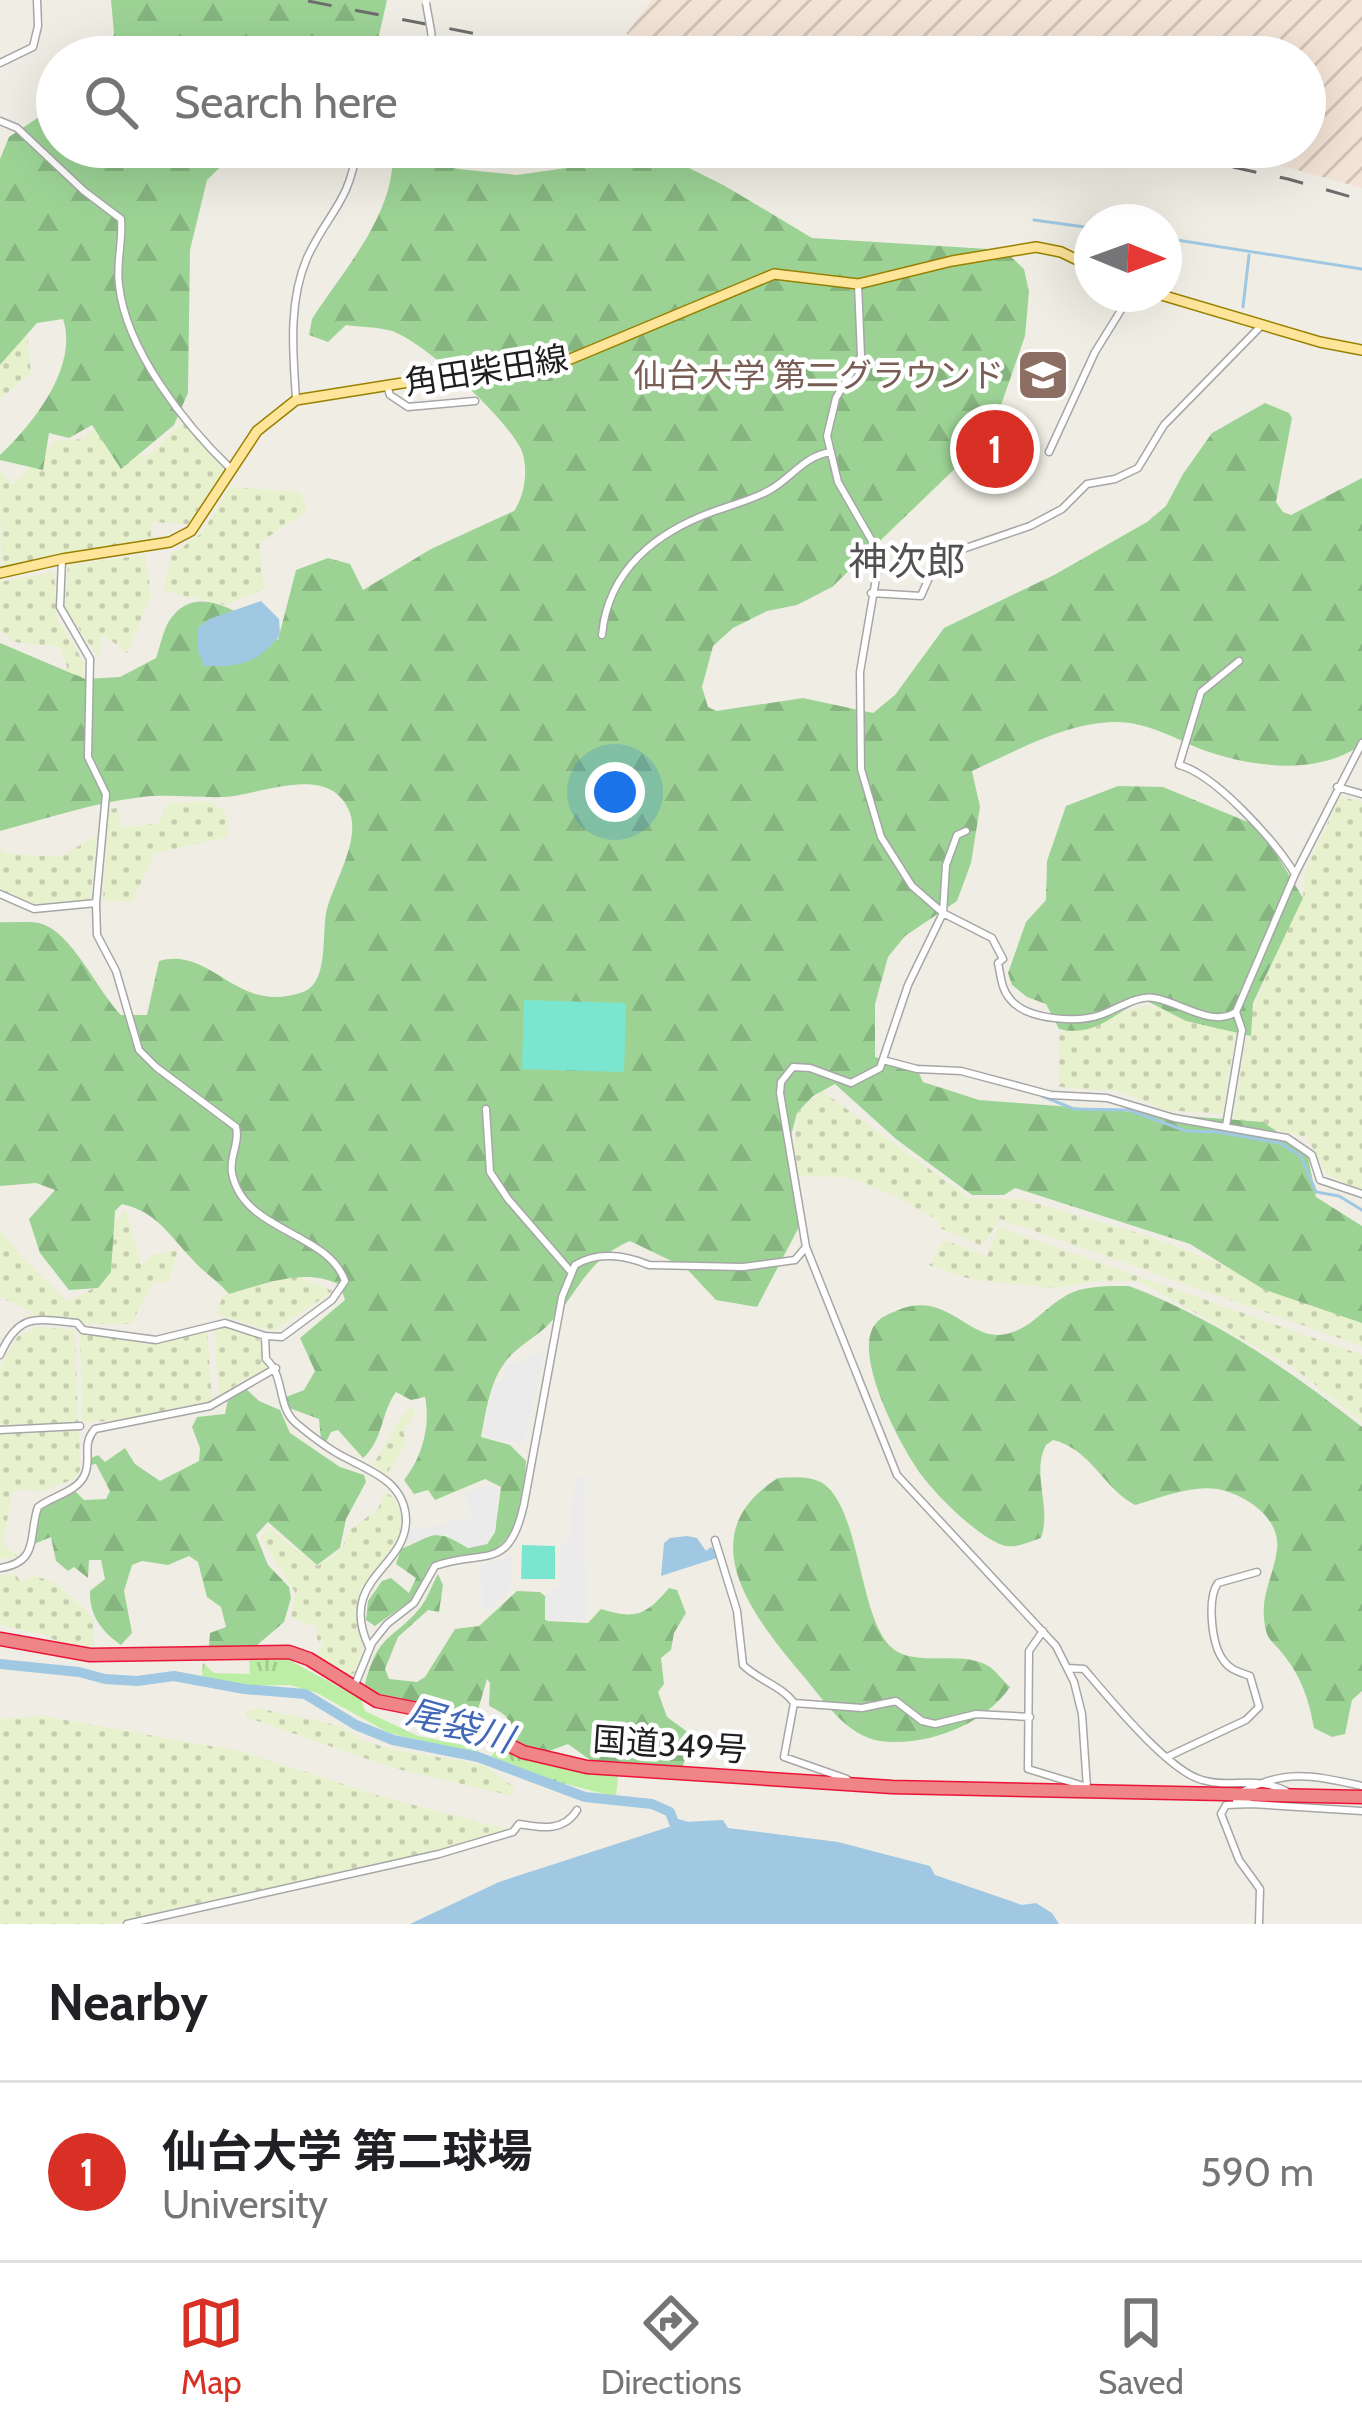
<!DOCTYPE html>
<html lang="en">
<head>
<meta charset="utf-8">
<style>
  :root { --surface:#fff; --page:#f6f6f6; --text:#202124; --muted:#757577; --line:#e0e0e0; --accent:#d93025 }
  body { margin:0; font-family:Cabin,"Noto Sans JP",sans-serif; background:var(--page); color:var(--text) }
  .compass { position:absolute; left:1074px; top:204px; width:108px; height:108px; border-radius:50%; background:var(--surface); box-shadow:0 12px 48px #0002; rotate:91deg }
  .you { position:absolute; left:615px; top:792px; width:42px; height:42px; margin:-30px; border:9px solid #fff; border-radius:50%; background:#1a73e8; box-shadow:0 0 0 18px #1a73e833 }
  .badge { display:grid; place-items:center; width:78px; height:78px; border-radius:50%; background:var(--accent); color:#fff; font-size:39px; font-weight:700 }
  .pin { position:absolute; translate:-50% -50%; border:6px solid #fff; box-shadow:0 3px 12px #0006 }
  .list { margin:0; padding:0; list-style:none }
  h2 { display:flex; justify-content:space-between; align-items:center; height:156px; margin:0; padding:0 48px; font-size:51px }
  h2 small { font-size:39px; font-weight:400; color:var(--muted) }
  .list li { display:grid; grid-template-columns:78px 1fr auto; gap:36px; align-items:center; box-sizing:border-box; height:180px; padding:0 48px; border-top:3px solid var(--line) }
  .list b { display:block; font-size:45px; white-space:nowrap }
  .list p { margin:0; font-size:39px; white-space:nowrap; color:var(--muted) }
  .list em { font-size:39px; font-style:normal; color:var(--muted) }
  .icon { flex:none; width:66px; height:66px; fill:none; stroke:currentColor; stroke-width:2; stroke-linecap:round; stroke-linejoin:round }
  .map { position:relative; flex:none; width:1362px; height:1924px; overflow:hidden }
  .search { position:absolute; background:var(--surface); box-shadow:0 12px 48px #0002; left:36px; right:36px; top:36px; height:132px; display:flex; align-items:center; gap:30px; box-sizing:border-box; padding:0 42px; border-radius:66px; color:var(--muted); font-size:45px }
  .sheet { height:336px; background:var(--surface) }
  nav { display:flex; justify-content:space-around; align-items:center; box-sizing:border-box; height:168px; border-top:3px solid var(--line); background:var(--surface); font-size:33px; color:var(--muted) }
  nav a { display:grid; justify-items:center; gap:6px }
  nav .on { color:var(--accent) }
  .map>svg:first-child { display:block }
  .military { fill:url(#military-furrows) }
  .farmland { fill:url(#farmland-dots) }
  .grass { fill:url(#grass-tufts) }
  .forest { fill:url(#forest-firs) }
  .pitch { fill:#7be6d0 }
  .parking { fill:#ebebeb }
  .water { fill:#a0c8e2 }
  .lines { fill:none; stroke-linecap:round; stroke-linejoin:round }
  .stream { stroke:#a0c8e2; stroke-width:3 }
  .river { stroke:#a0c8e2; stroke-width:10 }
  .minor-casing { stroke:#a6a6a6; stroke-width:9 }
  .major-casing { stroke:#998100; stroke-width:12 }
  .highway-casing { stroke:#eb1438; stroke-width:15 }
  .minor { stroke:#fff; stroke-width:6 }
  .major { stroke:#ffe59a; stroke-width:9 }
  .highway { stroke:#ef8586; stroke-width:12 }
  .rail { stroke:#6d6d6d; stroke-width:3; stroke-dasharray:24 24; stroke-linecap:butt }
  .minor-bridge-casing { stroke:#a6a6a6; stroke-width:9; stroke-linecap:butt }
  .minor-bridge { stroke:#fff; stroke-width:6 }
  .labels { text-anchor:middle; dominant-baseline:central; stroke-width:9; stroke-linejoin:round; paint-order:stroke }
  .street-label { font-size:33px; fill:#1f1f1f; stroke:#fff }
  .education-label { font-size:33px; fill:#785e54; stroke:#fff; text-anchor:end }
  .water-label { font-size:36px; font-style:italic; fill:#4268b7; stroke:#fff }
  .quarter-label { font-size:39px; fill:#525252; stroke:#fff }
</style>
</head>
<body>
<div class="map">
<svg width="1362" height="1924" viewBox="0 0 1362 1924">
  <defs>
    <pattern id="military-furrows" width="10" height="10" patternUnits="userSpaceOnUse" patternTransform="scale(3)"><rect width="10" height="10" fill="#f3e3d6"/><path d="M-1 1l2-2M0 10L10 0M9 11l2-2" fill="none" stroke="#d0c2b7"/></pattern>
    <pattern id="farmland-dots" width="8" height="8" patternUnits="userSpaceOnUse" patternTransform="scale(3)"><rect width="8" height="8" fill="#e8f1cd"/><path d="M2 2h.1M6 6h.1" fill="none" stroke="#c7ceb0" stroke-width="1.8" stroke-linecap="round"/></pattern>
    <pattern id="grass-tufts" width="24" height="20" patternUnits="userSpaceOnUse" patternTransform="scale(3)"><rect width="24" height="20" fill="#bcefa5"/><path d="M3 7l-1-3M5 7V3M7 7l1-3M15 17l-1-3M17 17v-4M19 17l1-3" fill="none" stroke="#a1cc8e"/></pattern>
    <pattern id="forest-firs" width="22" height="20" patternUnits="userSpaceOnUse" patternTransform="scale(3)"><rect width="22" height="20" fill="#9cd395"/><path d="M5 1l3.5 6h-7zM16 11l3.5 6h-7z" fill="#86b580"/></pattern>
  </defs>
  <rect width="100%" height="100%" fill="#f0eee4"/>
  <path class="military" d="M652,0H1362V188L1272,163L1184,147H1305V57H699L626,34Z"/>
  <path class="farmland" d="M27,334L31,372L0,399V340Z
    M104,416L145,459L183,421L225,468L188,524L151,522V543L1,567L0,470L13,485L55,441L84,439Z
    M230,487L300,492L307,511L259,543L264,589L225,605L163,591L171,555L202,533Z
    M145,555L151,595L127,653L103,634L98,657L65,608L68,565Z
    M54,572L57,619L84,663V747L54,698L67,667L60,647L14,642L0,630V582Z
    M1340,797L1362,802V1193L1326,1173L1307,1137L1233,1120L1250,1018L1296,903L1303,898L1305,871Z
    M207,801L226,812L228,837L155,853L132,902L103,900L109,809L118,808L121,828L159,823L168,803Z
    M97,836L90,899L35,904L0,891V844L3,853L59,857Z
    M1146,1005L1237,1026L1222,1114L1165,1110L1120,1091L1059,1087V1033Z
    M822,1091L969,1198L1021,1199L1148,1236L1362,1319V1346L1000,1219L982,1246L942,1229L938,1220L895,1196L848,1177L792,1176L797,1113Z
    M126,1210L141,1266L153,1255L178,1249L168,1282L154,1281L131,1324L19,1323L33,1312L0,1297V1229L18,1253L68,1302L101,1284L104,1232Z
    M998,1227L1362,1355V1422L1294,1368L1139,1281H1101L1054,1288L970,1279L929,1265L944,1240L987,1257Z
    M297,1276L333,1291L273,1331L216,1314L223,1296Z
    M226,1321L269,1345L270,1361L268,1368L239,1382L219,1399L214,1322Z
    M40,1327L75,1330L78,1425L0,1427V1367L18,1336Z
    M207,1327L212,1401L111,1421L82,1422L80,1331L150,1341L173,1339Z
    M412,1406L415,1414L403,1432L407,1442L386,1475L373,1465L400,1419Z
    M79,1428L80,1470L74,1479L39,1492L18,1489L12,1492L3,1543L18,1557L0,1559V1432Z
    M385,1493L392,1496L402,1514L399,1536L359,1596L362,1652L356,1672L347,1677L317,1657L323,1645L317,1639V1627L291,1618L295,1592L261,1538L268,1527L317,1566L340,1552L350,1530L378,1509Z
    M15,1574L20,1581L35,1576L53,1582L86,1610L94,1621V1647L57,1641L45,1635L0,1625V1575Z
    M257,1708L340,1726L364,1741L395,1750L484,1765L514,1787L513,1796L393,1768L246,1717L247,1712Z
    M43,1716L244,1752L383,1797L502,1828L508,1833L432,1854L165,1910L116,1924H0V1719Z"/>
  <path class="grass" d="M282,1656L361,1699L365,1711L418,1736L478,1748L479,1755L389,1733L317,1693L290,1685L246,1686L202,1676L203,1663L214,1673L250,1674L249,1658Z
    M499,1748L541,1763L618,1775L616,1797L531,1775L491,1756Z"/>
  <path class="forest" d="M111,0H387L374,57H110L114,33Z
    M57,105V147H241L207,180L190,250L188,393L174,425L121,469L92,425L69,438L49,433L43,470L0,460V455C33,424 79,366 63,319L37,323L0,365V159L9,137Z
    M392,147L458,169L517,175L573,167L598,155L655,151L725,186L812,238L1004,250L1024,269L1029,292L1025,336L991,434L832,587L797,605L767,611L733,628L713,646L702,687L708,707L716,711L803,698L873,713L895,695L944,628L1054,575L1147,522L1166,506L1183,474L1212,433L1265,403L1289,413L1292,418L1276,502L1283,512L1291,515L1362,478V744C1320,775 1257,768 1209,752C1177,741 1150,721 1112,722C1063,724 1016,751 972,771L980,807L971,863L957,901L905,936L888,957L875,1004V1057L917,1069L923,1082L979,1100L1263,1122L1307,1152L1316,1197L1362,1226V1323L1263,1289L1190,1244L1015,1188L1004,1195H972L896,1139L835,1084L813,1096L797,1113L788,1147L800,1225L757,1307L716,1300L686,1268L630,1241C585,1260 577,1297 546,1327C532,1340 513,1349 503,1365C489,1386 486,1412 481,1437L510,1445L526,1461C524,1498 521,1546 478,1556C461,1560 447,1556 431,1564L413,1599L375,1626L366,1620L368,1601L382,1581L391,1578L409,1593L416,1578L396,1564L401,1549C434,1536 432,1526 468,1548L487,1544L495,1532L501,1487L485,1479L435,1500L428,1490L414,1494L404,1480C422,1458 431,1425 425,1397L411,1400L396,1392C381,1412 383,1441 363,1458L338,1430L331,1432L326,1442L321,1441L319,1419L289,1408L286,1397L304,1390L315,1371L300,1338L345,1300L340,1285C304,1267 266,1284 229,1294C218,1281 203,1272 192,1259C169,1235 157,1212 122,1204L115,1211L111,1272L98,1288L69,1290L40,1253L29,1219L55,1190L36,1183L0,1186V922C12,923 27,921 39,923C71,930 98,992 121,1015H147L159,961C213,946 236,1016 303,992C330,983 321,930 327,909C334,882 360,841 350,813C331,761 260,795 225,797C198,798 169,794 142,797C95,802 46,819 0,831V643L85,679L120,677L156,658C160,647 163,631 169,621C198,576 250,620 278,640L296,570L328,558L350,564L363,590L431,549L514,511C525,496 529,467 521,449C505,417 426,343 392,331C378,327 360,327 346,325L328,342L309,335L312,319C344,269 399,210 392,147Z
    M1118,786L1163,787L1260,827L1303,898L1253,1003L1251,1036L1186,1021L1145,1000C1113,1012 1096,1038 1059,1029L1046,1004L1027,997L1012,985L1008,973L1026,922L1046,900L1047,861L1066,806Z
    M1129,1286C1216,1319 1290,1370 1362,1427V1691L1352,1700L1345,1734L1332,1737L1314,1728C1309,1699 1301,1676 1282,1653C1276,1645 1268,1640 1266,1631C1258,1596 1273,1581 1277,1549C1281,1518 1245,1494 1217,1489C1191,1485 1160,1498 1135,1505C1103,1488 1091,1449 1053,1440L1046,1445C1031,1474 1052,1507 1041,1538C1031,1541 1017,1548 1006,1546C982,1541 938,1497 923,1477C902,1450 853,1357 874,1326C880,1317 886,1315 896,1311C948,1288 968,1343 1006,1334C1031,1329 1045,1307 1067,1295C1085,1285 1109,1286 1129,1286Z
    M245,1388L259,1401L280,1410L290,1433L340,1467L364,1475L366,1482L346,1519L340,1548L317,1565L268,1522L256,1535L268,1565L289,1587L291,1598L284,1622L256,1646H209L210,1633L226,1627L221,1607L207,1597L198,1562L189,1556L168,1565L142,1561L132,1565L124,1591L132,1633L121,1645C102,1632 89,1615 90,1591L105,1579L101,1560H89L88,1578L74,1567L68,1571L56,1561L51,1537L34,1544C42,1508 35,1503 76,1492L84,1500L106,1499L110,1491L96,1464L90,1465L87,1460L98,1455L105,1462L125,1448L135,1464L160,1481L199,1461L200,1448L192,1427L197,1417L225,1414L228,1399Z
    M778,1478C793,1477 812,1476 824,1484C858,1509 859,1603 885,1640C907,1673 959,1647 990,1667C997,1672 1003,1681 1010,1687C984,1725 926,1747 880,1741C847,1736 824,1701 805,1678C756,1620 686,1536 778,1478Z
    M438,1574L443,1585L439,1612L428,1610L398,1637L385,1669L389,1679L417,1682L425,1677L455,1629L479,1626L517,1591L540,1592L546,1597L547,1621L588,1623L601,1609C636,1620 646,1615 669,1588L677,1590L686,1613L674,1633L671,1650L661,1658L664,1684L658,1692L667,1717L689,1733L690,1742L682,1769L593,1762L568,1744L536,1756L513,1741C509,1718 511,1717 489,1706L490,1683L487,1679L475,1720L369,1691L365,1684C379,1632 391,1642 420,1608C428,1598 432,1584 438,1574Z"/>
  <path class="pitch" d="M524,1000L626,1003L624,1072L522,1069Z
    M522,1545L555,1546V1579H521Z"/>
  <path class="parking" d="M537,1352L544,1355L524,1445L483,1437L493,1386L506,1376L504,1363L520,1362Z
    M575,1478H585L583,1564L587,1565L586,1621L545,1620V1598L549,1589L559,1585L560,1543L569,1542Z
    M492,1484L499,1489L495,1532L487,1544L468,1548L448,1536L433,1535L406,1545L410,1530L471,1518L464,1492Z
    M512,1555V1582L508,1593L500,1597L493,1611L482,1608L481,1565Z"/>
  <path class="water" d="M261,601L279,619L280,635C257,664 240,667 204,666L198,650V628L209,619Z
    M687,1536L697,1538L706,1551L711,1547L720,1557L661,1576L664,1543L670,1538Z
    M723,1820L728,1828L838,1842L930,1866L935,1875L1022,1905L1036,1903L1052,1913L1059,1924H410L499,1882L684,1822Z"/>
  <g class="lines">
    <path class="stream" d="M1034,220L1092,228
      M1164,238L1362,269
      M1243,307L1249,255
      M897,1067L922,1072
      M1042,1096L1074,1109L1129,1110L1186,1131L1218,1132L1280,1143L1301,1156L1316,1192L1339,1196L1362,1210"/>
    <path class="river" d="M0,1664L79,1672L105,1679L137,1681L174,1676L244,1689L305,1694L356,1725L393,1740L478,1757L585,1797L652,1804L670,1812L674,1823L688,1827"/>
    <g class="minor-casing">
      <path id="minor" d="M431,31L434,57
        M0,63L33,47L38,26L37,0
        M0,121L17,128L84,191L121,219C123,241 116,263 119,285C126,350 185,425 231,469
        M858,284L861,356L836,398L827,436L838,482L880,555L860,672L861,769L881,837L912,886L943,913L992,938L1003,959L998,963C1001,976 1001,989 1010,999C1026,1020 1077,1023 1100,1015C1117,1009 1137,995 1154,998C1180,1002 1212,1028 1236,1012
        M387,386L390,395L408,407L475,401
        M296,399C293,353 288,302 307,258C328,212 350,203 357,147
        M1049,452L1095,352L1131,294
        M871,593L921,596L931,573L957,551L1030,526L1062,509L1087,484L1115,479L1138,468L1164,425L1262,325
        M602,635C608,570 656,532 715,511C732,505 751,500 768,491C791,479 803,456 831,452
        M1239,661L1201,692L1179,765C1215,774 1275,841 1295,874
        M1337,787L1362,794
        M966,831L957,835L946,865L943,913L908,985L880,1068L851,1083L810,1068L793,1067L781,1082L780,1093L806,1247L897,1475L1056,1646L1074,1682L1082,1714L1087,1788
        M0,894L34,909L96,903L106,794L88,757L90,659L60,607L62,559
        M883,1060L917,1069L961,1071L1051,1095L1107,1098L1174,1118L1287,1138L1312,1155L1320,1180L1362,1194
        M486,1109L490,1172L508,1199L572,1273
        M1226,1126L1242,1030L1236,1012L1295,874L1362,743
        M265,1336L266,1359C286,1377 276,1407 297,1424C309,1434 322,1444 335,1452C363,1469 405,1478 406,1520C406,1569 337,1579 369,1647
        M0,1355C19,1312 36,1319 77,1323L83,1330L156,1340L225,1323L265,1336L282,1337L332,1300L345,1281C327,1231 243,1232 232,1173C229,1157 240,1143 236,1127L156,1067L139,1050L116,971L97,935L96,903
        M0,1430L80,1426
        M715,1540L737,1611L743,1665C758,1680 782,1686 794,1703L862,1708L896,1701L922,1721L935,1724L976,1714L1030,1717
        M0,1568C40,1562 28,1536 38,1507C52,1496 78,1492 85,1474C92,1457 81,1445 95,1429L210,1406L276,1368
        M1043,1631L1029,1651L1028,1769L1087,1787
        M1068,1668L1084,1669C1109,1698 1168,1771 1202,1780C1232,1789 1254,1775 1286,1791
        M354,1687L372,1643L387,1624L414,1603L435,1566C483,1548 509,1574 524,1504L562,1297L575,1265C597,1251 625,1255 649,1265L743,1267L795,1260L806,1247
        M794,1703L784,1757L847,1779
        M1167,1757L1246,1720L1259,1707L1250,1676C1240,1672 1230,1670 1224,1661C1211,1645 1207,1598 1218,1583L1257,1572
        M1242,1792C1286,1768 1315,1776 1362,1786
        M1236,1800L1252,1804L1226,1805L1221,1814L1239,1860L1260,1889L1259,1924
        M1252,1804L1362,1811
        M127,1924L439,1854L513,1832L519,1824C541,1828 564,1832 577,1810"/>
    </g>
    <g class="major-casing">
      <path id="major" d="M1158,294L1320,342L1362,350
        M0,573L62,559L170,542L191,531L257,431L296,400L509,366L556,365L774,274L858,284L952,261L1036,247L1061,252L1092,267"/>
    </g>
    <g class="highway-casing">
      <path id="highway" d="M0,1639L90,1655L289,1652L309,1659L377,1701L447,1715L523,1752L587,1767L892,1787L1362,1797"/>
    </g>
    <use href="#minor" class="minor"/>
    <use href="#major" class="major"/>
    <use href="#highway" class="highway"/>
    <path class="rail" d="M308,1L523,43
      M1139,147L1288,179L1362,200"/>
    <g class="minor-bridge-casing">
      <path id="minor-bridge" d="M426,3L431,31"/>
    </g>
    <use href="#minor-bridge" class="minor-bridge"/>
  </g>
  <defs>
    <g id="university-square" transform="scale(2.7)"><rect x="-9" y="-9" width="18" height="18" rx="4" fill="#8d6e63" stroke="#fff"/><path d="M0-5L7-2L0 1L-7-2ZM-4 1L0 2.5L4 1V4Q0 6-4 4Z" fill="#fff"/></g>
  </defs>
  <g fill-rule="evenodd">
    <use href="#university-square" x="1043" y="375"/>
  </g>
  <g class="labels">
    <g class="street-label">
      <text transform="translate(486 370) rotate(-9)">角田柴田線</text>
      <text transform="translate(670 1744) rotate(4)">国道349号</text>
    </g>
    <g class="education-label">
      <text x="1004" y="375">仙台大学 第二グラウンド</text>
    </g>
    <g class="water-label">
      <text transform="translate(460 1725) rotate(16)">尾袋川</text>
    </g>
    <g class="quarter-label">
      <text x="907" y="561">神次郎</text>
    </g>
  </g>
</svg>
<svg class="compass" viewBox="-18 -18 36 36"><path d="M0-13l5 13h-10z" fill="#e53935"/><path d="M0 13l5-13h-10z" fill="#757577"/></svg>
<div class="you"></div>
<div class="pin badge" style="left:995px;top:449px">1</div>
<div class="search"><svg class="icon" aria-label="search" viewBox="0 0 24 24"><circle cx="10" cy="10" r="6"/><path d="M15 15l6 6"/></svg>Search here</div>
</div>
<section class="sheet">
<h2>Nearby<small></small></h2>
<ul class="list">
<li><span class="badge">1</span><div><b>仙台大学 第二球場</b><p>University</p></div><em>590 m</em></li>
</ul>
</section>
<nav>
<a class="on"><svg class="icon" aria-label="map" viewBox="0 0 24 24"><path d="M3 6l6-2 6 2 6-2v14l-6 2-6-2-6 2zM9 4v14M15 6v14"/></svg>Map</a>
<a><svg class="icon" aria-label="directions" viewBox="0 0 24 24"><path d="M12 3l9 9-9 9-9-9zM9 14v-3h6M13 9l2 2-2 2"/></svg>Directions</a>
<a><svg class="icon" aria-label="saved" viewBox="0 0 24 24"><path d="M7 4h10v16l-5-4-5 4z"/></svg>Saved</a>
</nav>
</body>
</html>
